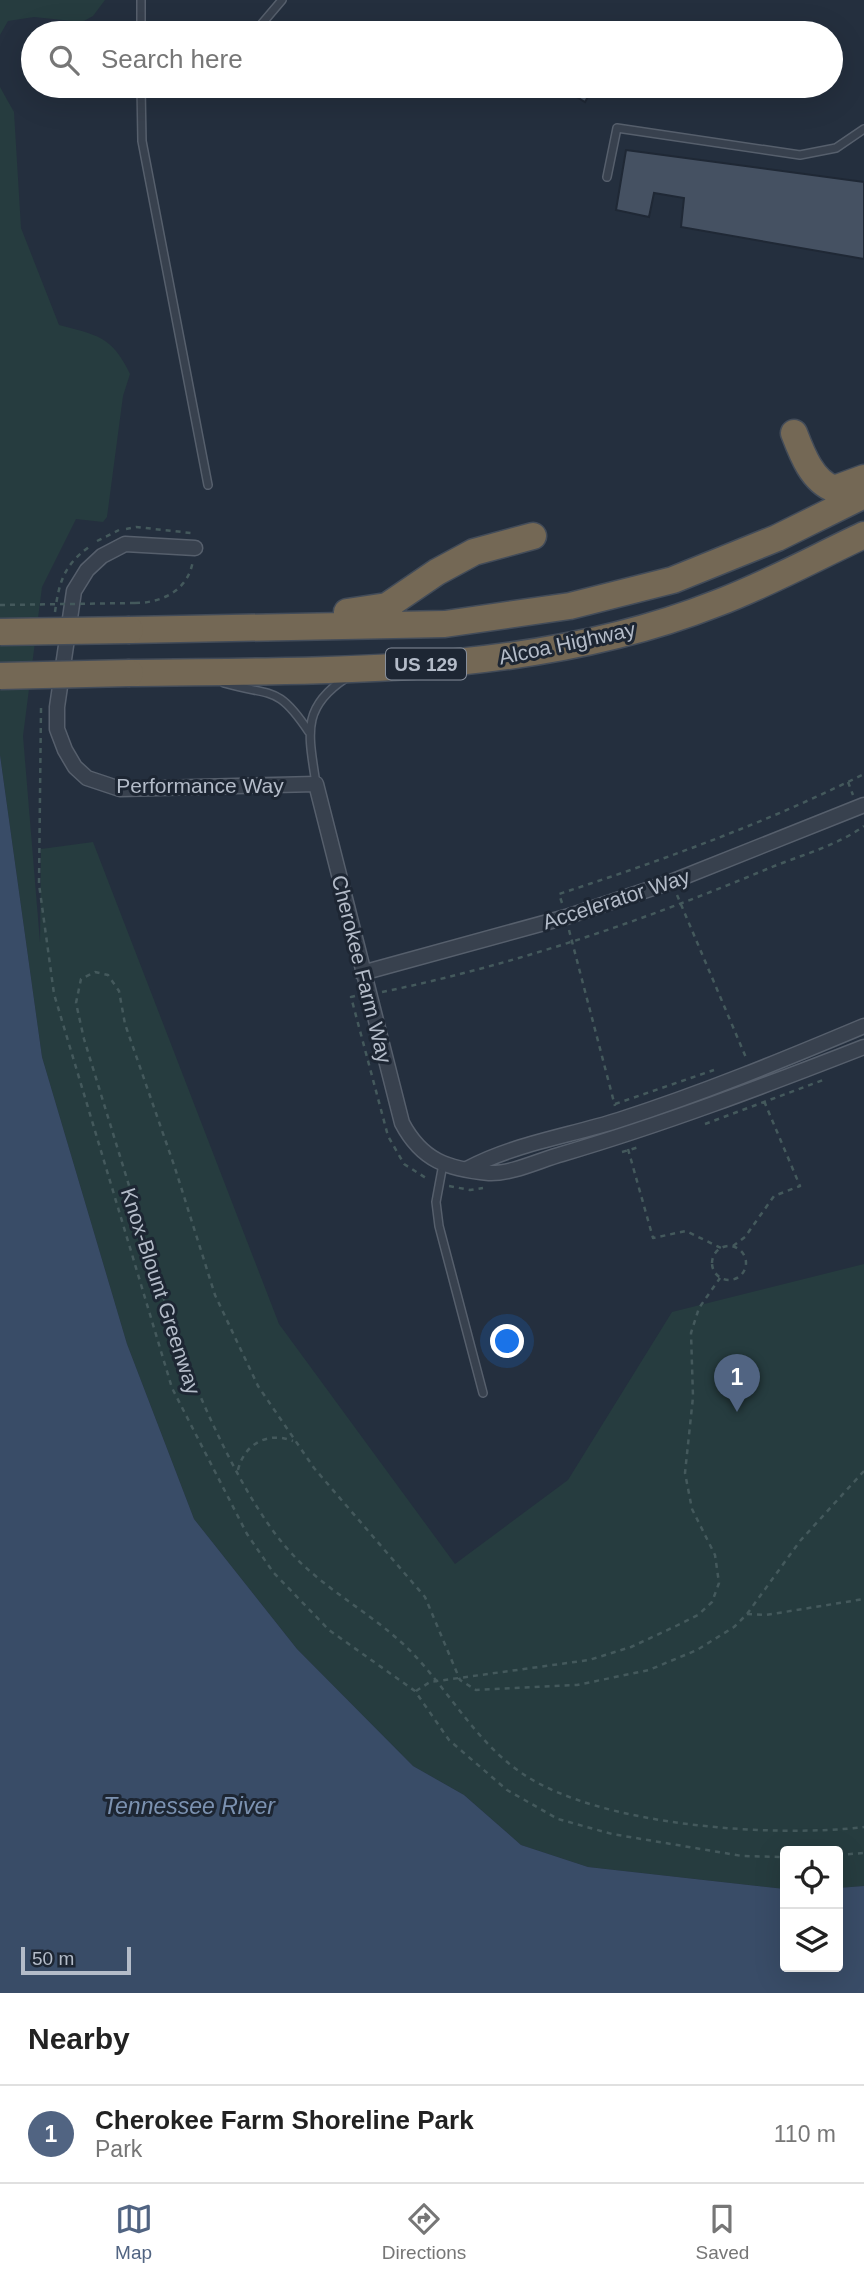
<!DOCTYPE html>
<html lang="en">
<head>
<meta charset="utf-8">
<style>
  :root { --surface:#fff; --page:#f6f6f6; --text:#222; --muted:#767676; --line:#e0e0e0; --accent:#516482 }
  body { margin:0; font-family:Arial,sans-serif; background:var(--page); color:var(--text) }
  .controls { position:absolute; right:21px; bottom:21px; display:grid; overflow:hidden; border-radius:7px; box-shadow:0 7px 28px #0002 }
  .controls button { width:63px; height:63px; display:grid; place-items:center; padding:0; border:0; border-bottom:2px solid var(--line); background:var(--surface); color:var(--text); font:35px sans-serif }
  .scale { position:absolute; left:21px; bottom:18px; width:110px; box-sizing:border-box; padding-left:7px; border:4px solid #b4bcc9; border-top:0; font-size:19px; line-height:24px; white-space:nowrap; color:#b4bcc9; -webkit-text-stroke:5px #1d2633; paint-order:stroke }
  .you { position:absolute; left:508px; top:1342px; width:24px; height:24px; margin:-18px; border:5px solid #fff; border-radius:50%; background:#1a73e8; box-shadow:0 0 0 10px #1a73e833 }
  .badge { display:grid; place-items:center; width:46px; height:46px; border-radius:50%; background:var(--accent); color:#fff; font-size:23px; font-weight:700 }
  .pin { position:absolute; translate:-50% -58px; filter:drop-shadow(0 2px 4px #0008) }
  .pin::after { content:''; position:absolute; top:37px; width:24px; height:21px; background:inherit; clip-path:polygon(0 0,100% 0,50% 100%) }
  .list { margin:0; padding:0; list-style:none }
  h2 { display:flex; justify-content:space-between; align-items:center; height:91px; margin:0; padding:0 28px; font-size:30px }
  h2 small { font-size:23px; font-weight:400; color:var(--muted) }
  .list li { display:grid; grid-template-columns:46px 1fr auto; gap:21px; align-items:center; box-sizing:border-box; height:98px; padding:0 28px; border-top:2px solid var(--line) }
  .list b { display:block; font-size:26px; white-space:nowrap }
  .list p { margin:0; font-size:23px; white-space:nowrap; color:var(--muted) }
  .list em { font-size:23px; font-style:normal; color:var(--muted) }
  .icon { flex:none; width:38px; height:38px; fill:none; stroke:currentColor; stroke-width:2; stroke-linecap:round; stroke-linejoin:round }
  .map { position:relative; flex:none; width:864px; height:1993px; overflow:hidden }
  .search { position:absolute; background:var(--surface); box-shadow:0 7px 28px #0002; left:21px; right:21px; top:21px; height:77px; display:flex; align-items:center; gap:18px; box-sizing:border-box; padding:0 24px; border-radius:38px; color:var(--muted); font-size:26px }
  .sheet { height:189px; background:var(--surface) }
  nav { display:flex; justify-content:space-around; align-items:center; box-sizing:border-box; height:98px; border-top:2px solid var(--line); background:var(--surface); font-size:19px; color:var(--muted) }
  nav a { display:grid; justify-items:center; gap:4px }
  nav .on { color:var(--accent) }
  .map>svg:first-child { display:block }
  .green { fill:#263c3f }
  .water { fill:#394c67 }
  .building { fill:#455162; stroke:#1f2835; stroke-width:2 }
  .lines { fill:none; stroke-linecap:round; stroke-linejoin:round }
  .service-casing { stroke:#565f6c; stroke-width:10 }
  .minor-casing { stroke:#565f6c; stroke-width:17 }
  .motorway-casing { stroke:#434c59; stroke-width:29 }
  .path { stroke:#44595c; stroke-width:2.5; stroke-dasharray:5 5; stroke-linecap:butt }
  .service { stroke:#38414e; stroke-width:7 }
  .minor { stroke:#38414e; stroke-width:14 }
  .motorway { stroke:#746855; stroke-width:26 }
  .motorway-bridge-casing { stroke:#434c59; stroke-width:29; stroke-linecap:butt }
  .path-bridge { stroke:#44595c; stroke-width:2.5; stroke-dasharray:5 5; stroke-linecap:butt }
  .motorway-bridge { stroke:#746855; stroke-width:26 }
  .labels { text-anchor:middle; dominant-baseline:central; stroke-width:6; stroke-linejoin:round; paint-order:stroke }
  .shield { fill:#1d2633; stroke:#878f9c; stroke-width:2 }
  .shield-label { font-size:19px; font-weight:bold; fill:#b4bcc9 }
  .street-label { font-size:21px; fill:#b4bcc9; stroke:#1d2633 }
  .water-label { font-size:23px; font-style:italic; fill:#7c92b1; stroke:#1d2633 }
</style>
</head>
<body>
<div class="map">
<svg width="864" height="1993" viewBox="0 0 864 1993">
  <rect width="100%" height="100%" fill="#242f3e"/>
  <path class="green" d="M0,0H105L93,16L82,22L34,17L8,21L0,35Z
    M0,87L14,112L21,228L59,325C97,335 112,336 130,374L123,396L107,517L103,522L76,519L42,587L23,736L40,942L41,849L93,842L279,1324L455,1564L568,1480L672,1312L864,1264V1886L838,1888V1851H785V1889L588,1867L521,1845L464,1795L413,1766L297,1649L194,1519L127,1344L42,1057L0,755Z"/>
  <path class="water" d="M0,755L42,1057L127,1344L194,1519L297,1649L413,1766L464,1795L521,1845L588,1867L785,1889V1967H838V1888L864,1886V1993H0Z"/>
  <path class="building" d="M559,86H594L585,102Z
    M626,150L864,182V259L681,227L684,198L654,193L649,217L616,210Z"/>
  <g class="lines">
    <g class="service-casing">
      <path id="service" d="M141,0V33
        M254,33L282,0
        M141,86L142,141L208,485
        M607,177L617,128L800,155L836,148L864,129
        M224,683C272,697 277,684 309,732
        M316,784C309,735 300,708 346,678
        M443,1164L436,1202L439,1226L483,1393"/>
    </g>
    <g class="minor-casing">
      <path id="minor" d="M195,548L125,544L102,556L87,570L74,591L57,707V729L65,750L75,767L87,778L120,789L316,784L402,1123C422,1161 448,1169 489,1173C512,1174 540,1160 562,1154C664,1124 764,1086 864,1047
        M362,973L566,917L671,882L864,805
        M467,1169C513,1144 569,1136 619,1120C703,1093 783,1060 864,1026"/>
    </g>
    <g class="motorway-casing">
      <path id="motorway" d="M794,433C802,454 812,481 834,489L864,478
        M347,612L387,606L437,572L474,552L533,536
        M130,630L445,624L570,606L673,580L777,538L864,495
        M130,673C325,670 530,677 715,604C766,585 815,558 864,535"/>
    </g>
    <path class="path" d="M126,529L136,527L191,533
      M97,541L119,530
      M135,603C162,603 189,590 193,560
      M55,612C59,582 64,565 89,547
      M41,708L39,884L54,994L172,1388L247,1534L273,1572L329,1630L415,1691L449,1740L507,1790L558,1819L612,1834L742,1856L785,1857
      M848,782L853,795
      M677,895L747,1060
      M562,903L559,894C663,860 766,823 864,774
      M569,930L615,1106
      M382,992C514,965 643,921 767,869C798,856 837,846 864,826
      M355,996L351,997L388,1136L404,1164L429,1180
      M615,1104L714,1070
      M705,1124L823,1080
      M628,1149L653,1238L686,1231L721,1248
      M622,1152L639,1147
      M449,1186L470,1190L483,1188
      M712 1263a17 17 0 1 1 34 0a17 17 0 1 1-34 0Z
      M733,1246L745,1237L774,1196L800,1186L764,1101
      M238,1470C244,1444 268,1431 293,1441
      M864,1471L800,1541L747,1614L734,1627L697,1650L649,1670L577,1685L476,1690L460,1680L425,1597L314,1468L258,1386L215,1295L175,1168L125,1024L119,991L108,975L95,972L81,979L76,1003L84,1039L174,1332C200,1399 244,1503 293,1555C325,1589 367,1611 401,1642C445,1682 472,1740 523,1774C600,1826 773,1838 864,1827
      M747,1614L766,1615L864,1599
      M416,1691L430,1682L589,1660L631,1647L676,1626L698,1615L712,1602L719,1583L715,1555L692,1509L685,1473L693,1397L691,1333L699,1308L720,1278
      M838,1855L864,1853"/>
    <use href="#service" class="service"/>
    <use href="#minor" class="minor"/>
    <use href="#motorway" class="motorway"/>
    <g class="motorway-bridge-casing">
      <path id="motorway-bridge" d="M0,632L130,630
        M0,676L130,673"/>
    </g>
    <path class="path-bridge" d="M0,605L135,603"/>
    <use href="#motorway-bridge" class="motorway-bridge"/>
  </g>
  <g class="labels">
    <rect class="shield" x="386" y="648.5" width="80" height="31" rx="5"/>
    <g class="shield-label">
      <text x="426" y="664">US 129</text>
    </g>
    <g class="street-label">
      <text transform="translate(567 643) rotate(-12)">Alcoa Highway</text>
      <text x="200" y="785">Performance Way</text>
      <text transform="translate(616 899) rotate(-18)">Accelerator Way</text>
      <text transform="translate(362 969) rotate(76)">Cherokee Farm Way</text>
      <text transform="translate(161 1291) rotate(72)">Knox-Blount Greenway</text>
    </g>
    <g class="water-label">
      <text x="189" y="1806">Tennessee River</text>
    </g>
  </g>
</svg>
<div class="controls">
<button><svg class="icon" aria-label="locate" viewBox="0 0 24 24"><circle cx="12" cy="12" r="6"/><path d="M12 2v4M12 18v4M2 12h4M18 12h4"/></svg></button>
<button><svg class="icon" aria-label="layers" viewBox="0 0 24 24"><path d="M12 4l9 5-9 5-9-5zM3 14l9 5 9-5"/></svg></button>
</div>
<div class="scale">50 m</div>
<div class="you"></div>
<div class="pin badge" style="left:737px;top:1412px">1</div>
<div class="search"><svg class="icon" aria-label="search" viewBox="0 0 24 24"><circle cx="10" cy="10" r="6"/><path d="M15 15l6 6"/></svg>Search here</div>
</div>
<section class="sheet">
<h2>Nearby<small></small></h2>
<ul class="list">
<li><span class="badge">1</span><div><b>Cherokee Farm Shoreline Park</b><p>Park</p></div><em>110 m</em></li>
</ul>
</section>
<nav>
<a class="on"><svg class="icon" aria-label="map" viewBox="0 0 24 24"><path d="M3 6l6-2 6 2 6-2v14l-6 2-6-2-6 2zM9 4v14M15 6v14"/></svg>Map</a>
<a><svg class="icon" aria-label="directions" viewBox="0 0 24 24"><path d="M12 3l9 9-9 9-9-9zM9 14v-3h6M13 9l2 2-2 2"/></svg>Directions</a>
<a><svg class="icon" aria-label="saved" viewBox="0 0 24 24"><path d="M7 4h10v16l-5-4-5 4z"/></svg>Saved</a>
</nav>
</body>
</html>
